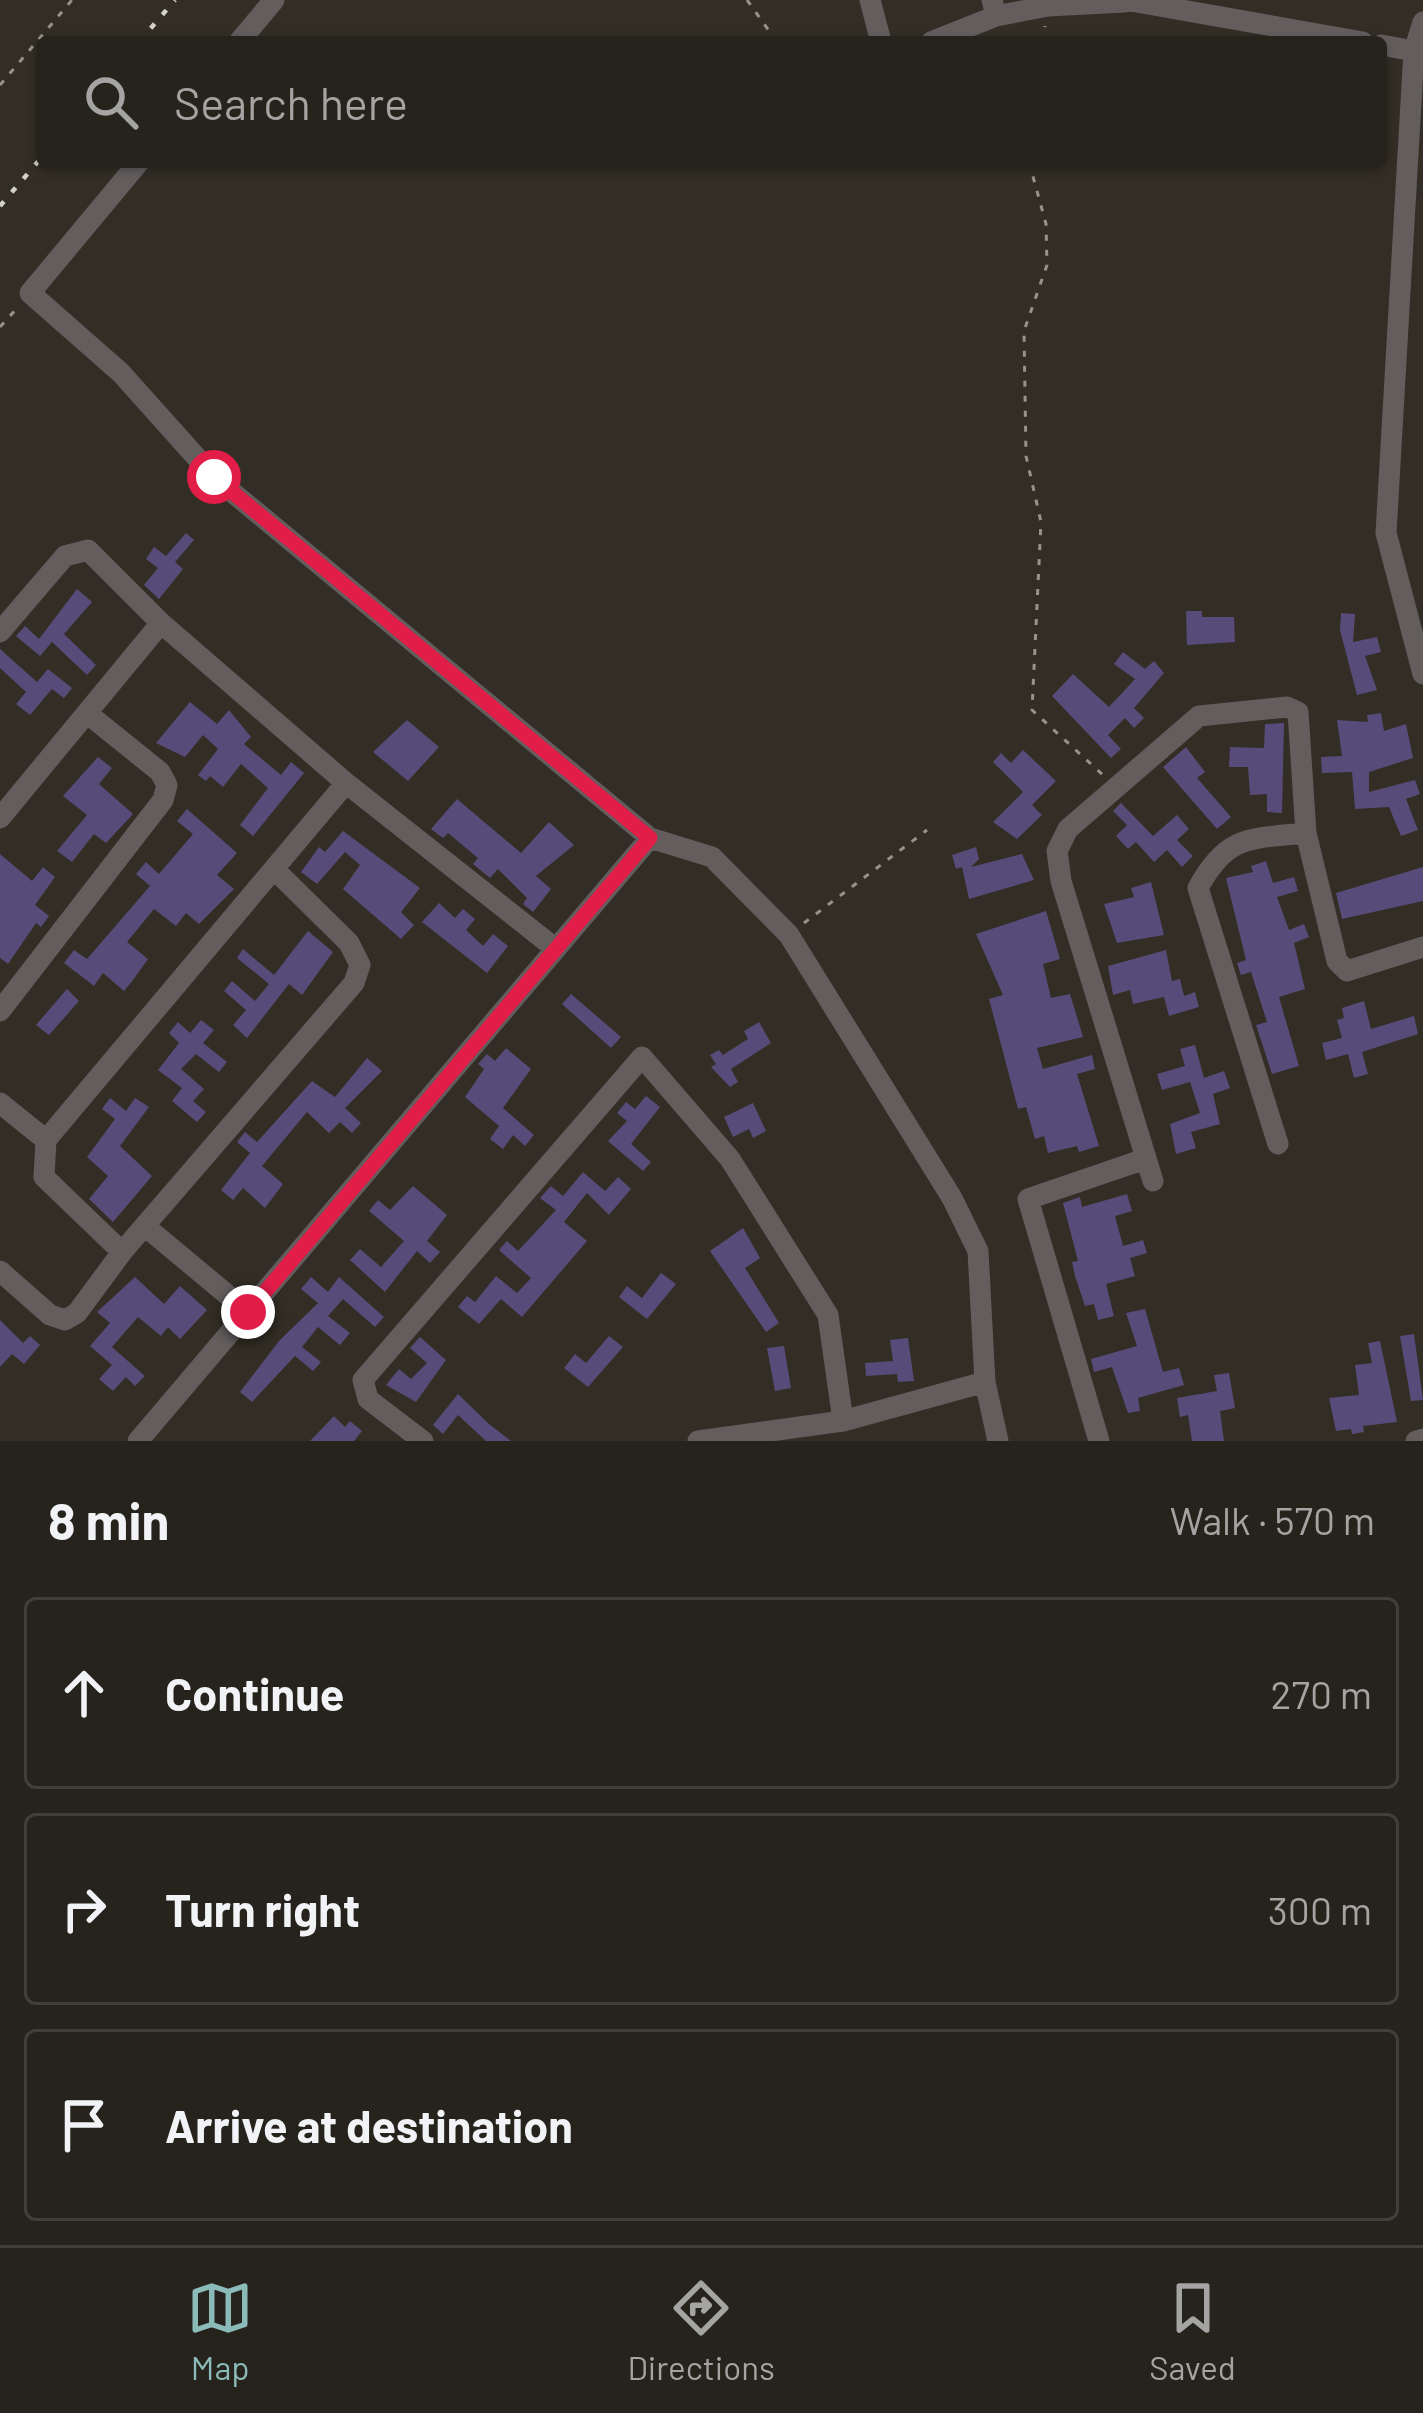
<!DOCTYPE html>
<html lang="en">
<head>
<meta charset="utf-8">
<style>
  :root { --surface:#26221c; --page:#322f29; --text:#f1f3f6; --muted:#a4a4a3; --line:#423f3b; --accent:#8bbbb9 }
  body { margin:0; font-family:Barlow,sans-serif; background:var(--page); color:var(--text) }
  .stop { position:absolute; width:36px; height:36px; margin:-27px; border:9px solid #e11d48; border-radius:50%; background:#fff }
  .stop.end { background:#e11d48; border-color:#fff; box-shadow:0 3px 12px #0008 }
  .list { margin:0; padding:0; list-style:none }
  h2 { display:flex; justify-content:space-between; align-items:center; height:156px; margin:0; padding:0 48px; font-size:51px }
  h2 small { font-size:39px; font-weight:400; color:var(--muted) }
  .list li { display:grid; grid-template-columns:78px 1fr auto; gap:36px; align-items:center; box-sizing:border-box; height:192px; margin:0 24px 24px; padding:0 24px; border:3px solid var(--line); border-radius:12px }
  .list b { display:block; font-size:45px; white-space:nowrap }
  .list em { font-size:39px; font-style:normal; color:var(--muted) }
  .icon { flex:none; width:66px; height:66px; fill:none; stroke:currentColor; stroke-width:2; stroke-linecap:round; stroke-linejoin:round }
  .map { position:relative; flex:none; width:1423px; height:1441px; overflow:hidden }
  .search { position:absolute; background:var(--surface); box-shadow:0 3px 9px #0004; left:36px; right:36px; top:36px; height:132px; display:flex; align-items:center; gap:30px; box-sizing:border-box; padding:0 42px; border-radius:12px; color:var(--muted); font-size:45px }
  .sheet { height:804px; background:var(--surface) }
  nav { display:flex; justify-content:space-around; align-items:center; box-sizing:border-box; height:168px; border-top:3px solid var(--line); background:var(--surface); font-size:33px; color:var(--muted) }
  nav a { display:grid; justify-items:center; gap:6px }
  nav .on { color:var(--accent) }
  .map>svg:first-child { display:block }
  .building { fill:#574c79 }
  .lines { fill:none; stroke-linecap:round; stroke-linejoin:round }
  .path { stroke:#96938b; stroke-width:3; stroke-dasharray:6 9; stroke-linecap:butt }
  .minor { stroke:#635d5e; stroke-width:21 }
  .rail { stroke:#d3d1ca; stroke-width:4.5; stroke-dasharray:6 12; stroke-linecap:butt }
  .route { stroke:#e11d48; stroke-width:15 }
</style>
</head>
<body>
<div class="map">
<svg width="1423" height="1441" viewBox="0 0 1423 1441">
  <rect width="100%" height="100%" fill="#322e25"/>
  <path class="building" d="M186,533L194,540L175,562L183,569L159,599L144,585L158,568L146,559L154,547L166,556Z
    M77,589L92,602L64,634L96,665L87,675L52,642L40,656L16,636L25,626L39,639Z
    M1186,611H1202V617H1234L1235,642L1187,645Z
    M1341,613L1355,614L1353,642L1377,637L1381,652L1365,656L1377,690L1357,695L1340,630Z
    M0,649L37,682L48,669L72,688L64,698L52,689L30,715L16,704L26,692L0,668Z
    M1123,652L1145,669L1154,661L1164,673L1134,708L1144,718L1134,728L1125,718L1108,735L1121,749L1111,758L1052,696L1073,674L1109,707L1135,679L1114,664Z
    M190,702L217,724L229,710L251,737L244,744L281,775L291,762L304,773L253,836L240,825L268,788L241,764L223,787L210,776L206,781L198,775L218,749L203,735L185,757L156,743Z
    M1381,713L1384,731L1406,724L1413,758L1369,772V792L1415,780L1420,794L1406,799L1418,830L1401,836L1389,807L1355,809L1352,772L1322,773L1321,757L1342,756L1337,720L1368,722L1367,715Z
    M407,720L439,747L408,781L373,752Z
    M1284,723L1282,813L1267,812V794L1250,795L1248,767H1229L1230,747L1264,748L1265,724Z
    M1186,747L1205,772L1197,778L1231,817L1217,829L1163,767Z
    M1023,750L1056,781L1032,805L1042,815L1017,839L993,822L1023,792L993,762L1001,753L1011,763Z
    M98,757L112,768L99,784L133,814L106,843L94,834L72,862L57,851L87,815L63,796Z
    M457,799L521,853L549,822L574,845L536,876L551,889L533,912L523,904L527,898L498,869L490,878L473,864L478,858L448,833L443,838L431,829Z
    M1121,803L1153,836L1177,815L1189,829L1177,840L1193,856L1182,867L1167,850L1154,862L1136,842L1128,849L1116,836L1127,825L1113,811Z
    M187,809L237,853L217,875L234,889L199,924L186,913L176,926L154,909L127,942L148,959L133,980L124,991L103,973L94,986L64,963L74,950L87,959L150,886L136,874L146,862L159,874L193,834L177,821Z
    M343,831L420,888L401,912L414,925L401,939L343,889L360,865L345,852L317,884L301,872L319,847L325,852Z
    M976,847L979,859L971,867L1022,854L1034,880L969,899L962,867L956,869L952,855Z
    M0,854L32,881L43,867L55,877L35,905L49,916L41,927L36,923L8,964L0,958Z
    M1266,861L1273,883L1294,877L1298,891L1277,897L1289,930L1304,924L1309,937L1294,943L1305,989L1279,997L1299,1066L1272,1074L1256,1025L1267,1022L1251,972L1241,975L1237,963L1246,960L1226,878L1253,872L1251,866Z
    M1423,867V901L1342,919L1336,893Z
    M1151,882L1164,935L1117,943L1104,904L1134,897L1131,888Z
    M439,903L455,918L463,909L475,919L466,930L483,946L493,934L508,946L487,973L422,922Z
    M1046,911L1060,959L1043,964L1051,998L1070,994L1083,1037L1037,1048L1043,1069L1092,1055L1095,1069L1077,1074L1099,1146L1079,1152L1077,1146L1048,1153L1044,1136L1035,1139L1026,1107L1018,1109L989,999L1003,995L976,934Z
    M308,931L333,952L302,995L289,984L247,1038L233,1025L246,1010L224,991L232,981L255,1001L269,984L237,958L243,949L274,975Z
    M1166,950L1172,981L1180,979L1184,996L1195,992L1199,1007L1169,1016L1164,997L1133,1004L1130,990L1113,995L1108,966Z
    M67,989L79,1001L49,1035L36,1025Z
    M571,994L621,1037L611,1048L562,1004Z
    M1364,1001L1371,1029L1414,1016L1418,1034L1362,1052L1368,1074L1354,1078L1348,1054L1326,1060L1322,1043L1342,1038L1337,1020L1344,1018L1342,1008Z
    M201,1020L214,1030L203,1043L227,1062L219,1072L196,1054L181,1069L204,1089L193,1101L206,1112L197,1122L172,1101L182,1088L158,1070L179,1043L169,1033L178,1022L190,1033Z
    M759,1022L771,1043L731,1069L738,1082L730,1087L711,1067L716,1064L710,1055L719,1050L723,1055L748,1039L744,1031Z
    M1195,1045L1204,1078L1224,1071L1230,1088L1213,1094L1220,1124L1191,1132L1196,1148L1176,1154L1170,1124L1200,1113L1190,1082L1162,1090L1157,1074L1185,1066L1180,1049Z
    M506,1048L531,1069L503,1108L534,1135L525,1146L513,1135L503,1149L490,1139L499,1126L465,1097L484,1069L478,1064L487,1054L495,1061Z
    M367,1058L382,1071L345,1108L361,1123L352,1133L340,1122L329,1133L307,1112L262,1166L283,1184L265,1208L243,1188L233,1200L221,1190L250,1153L237,1142L245,1132L257,1142L312,1081L335,1097Z
    M646,1096L660,1107L631,1144L651,1162L643,1171L608,1141L627,1121L617,1113L626,1102L635,1109Z
    M110,1098L126,1111L135,1098L149,1107L120,1146L152,1176L113,1222L89,1199L108,1176L87,1157L115,1119L102,1109Z
    M753,1103L766,1131L753,1138L749,1129L733,1137L724,1117Z
    M583,1172L605,1191L618,1177L631,1189L609,1215L587,1193L564,1222L587,1241L522,1317L501,1299L479,1324L458,1307L467,1296L475,1302L496,1276L517,1293L531,1278L499,1250L507,1241L518,1251L556,1210L540,1198L551,1186L563,1196Z
    M413,1186L447,1215L427,1241L440,1252L430,1263L417,1251L385,1292L350,1260L360,1249L381,1267L404,1241L369,1211L378,1200L390,1210Z
    M1127,1194L1132,1211L1115,1216L1123,1246L1143,1240L1147,1253L1130,1258L1135,1276L1106,1284L1114,1316L1098,1320L1094,1304L1085,1306L1075,1276L1072,1262L1078,1261L1063,1203L1080,1197L1082,1207Z
    M743,1228L760,1258L745,1268L779,1323L766,1332L710,1251Z
    M661,1273L676,1284L647,1319L619,1297L627,1286L642,1298Z
    M135,1277L164,1304L180,1286L207,1310L180,1339L168,1327L161,1336L138,1317L112,1347L145,1376L135,1386L126,1377L113,1391L99,1379L112,1365L90,1346L110,1323L97,1312Z
    M311,1277L328,1292L339,1277L384,1317L375,1327L343,1299L328,1316L350,1333L340,1345L318,1327L302,1347L321,1362L313,1371L295,1356L252,1402L240,1392L279,1341L318,1303L301,1289Z
    M1145,1309L1163,1372L1179,1368L1184,1385L1138,1398L1140,1411L1128,1413L1112,1367L1094,1372L1091,1359L1137,1346L1126,1313Z
    M0,1320L23,1343L30,1336L40,1345L24,1364L12,1354L0,1367Z
    M1414,1334L1423,1400L1411,1401L1400,1336Z
    M609,1336L623,1347L588,1387L564,1368L575,1354L586,1363Z
    M420,1337L446,1360L416,1402L386,1385L399,1369L411,1379L427,1363L410,1348Z
    M908,1338L914,1381L898,1382L897,1374L866,1376L865,1363L893,1361L890,1340Z
    M1380,1341L1397,1422L1363,1426L1364,1432L1352,1434L1351,1429L1336,1431L1329,1398L1359,1395L1355,1365L1372,1363L1368,1343Z
    M784,1346L791,1388L775,1391L767,1348Z
    M1229,1373L1235,1408L1220,1411L1224,1441H1192L1188,1415L1180,1417L1177,1398L1217,1391L1214,1375Z
    M458,1394L489,1424L511,1441H486L458,1415L443,1434L433,1425Z
    M334,1416L345,1427L350,1421L362,1431L354,1441H310Z"/>
  <g class="lines">
    <path class="path" d="M747,0L777,42
      M1043,42L1045,26
      M0,85L72,0
      M1029,162L1046,224L1047,265L1024,331L1026,456L1041,522L1032,710L1103,775
      M0,327L19,306
      M804,923L927,830"/>
    <path class="minor" d="M870,0L881,42
      M992,0L996,16L1048,6L1125,2
      M1125,0L1363,42
      M1423,22L1414,51L1386,533L1423,674
      M239,42L274,0
      M931,42L996,16
      M1381,45L1414,51
      M139,162L30,293L121,373L214,477L650,838L712,857L789,935L952,1198L978,1251L985,1382L998,1441
      M0,632L65,556L88,550L161,623L346,783L556,949
      M0,818L161,623
      M274,869L349,943L360,965L354,983L122,1252L44,1177L46,1140L346,783
      M0,1011L163,800L167,785L160,772L88,714
      M0,1103L46,1140
      M1278,1144L1198,888C1227,834 1250,839 1306,833
      M1153,1181L1061,881L1057,851L1068,829L1199,716L1287,707L1298,712L1306,833L1337,961L1347,971L1423,947
      M146,1227L248,1312
      M0,1271L50,1315L65,1320L77,1313L122,1252
      M138,1441L650,838
      M423,1441L368,1399L363,1380L642,1057L730,1159L828,1315L843,1421
      M698,1441L843,1421L985,1382
      M1099,1441L1028,1199L1145,1159
      M1416,1441L1423,1439"/>
    <path class="rail" d="M139,42L175,0
      M0,206L42,157"/>
  </g>
  <g class="lines">
    <path class="route" d="M214,477L650,838L248,1312"/>
  </g>
</svg>
<div class="stop" style="left:214px;top:477px"></div>
<div class="stop end" style="left:248px;top:1312px"></div>
<div class="search"><svg class="icon" aria-label="search" viewBox="0 0 24 24"><circle cx="10" cy="10" r="6"/><path d="M15 15l6 6"/></svg>Search here</div>
</div>
<section class="sheet">
<h2>8 min<small>Walk · 570 m</small></h2>
<ul class="list">
<li><svg class="icon" aria-label="ahead" viewBox="0 0 24 24"><path d="M12 20V5M6 11l6-6 6 6"/></svg><div><b>Continue</b></div><em>270 m</em></li>
<li><svg class="icon" aria-label="right" viewBox="0 0 24 24"><path d="M7 20v-9h11M14 6l5 5-5 5"/></svg><div><b>Turn right</b></div><em>300 m</em></li>
<li><svg class="icon" aria-label="arrive" viewBox="0 0 24 24"><path d="M6 21V4h12l-3 4 3 4H6"/></svg><div><b>Arrive at destination</b></div></li>
</ul>
</section>
<nav>
<a class="on"><svg class="icon" aria-label="map" viewBox="0 0 24 24"><path d="M3 6l6-2 6 2 6-2v14l-6 2-6-2-6 2zM9 4v14M15 6v14"/></svg>Map</a>
<a><svg class="icon" aria-label="directions" viewBox="0 0 24 24"><path d="M12 3l9 9-9 9-9-9zM9 14v-3h6M13 9l2 2-2 2"/></svg>Directions</a>
<a><svg class="icon" aria-label="saved" viewBox="0 0 24 24"><path d="M7 4h10v16l-5-4-5 4z"/></svg>Saved</a>
</nav>
</body>
</html>
